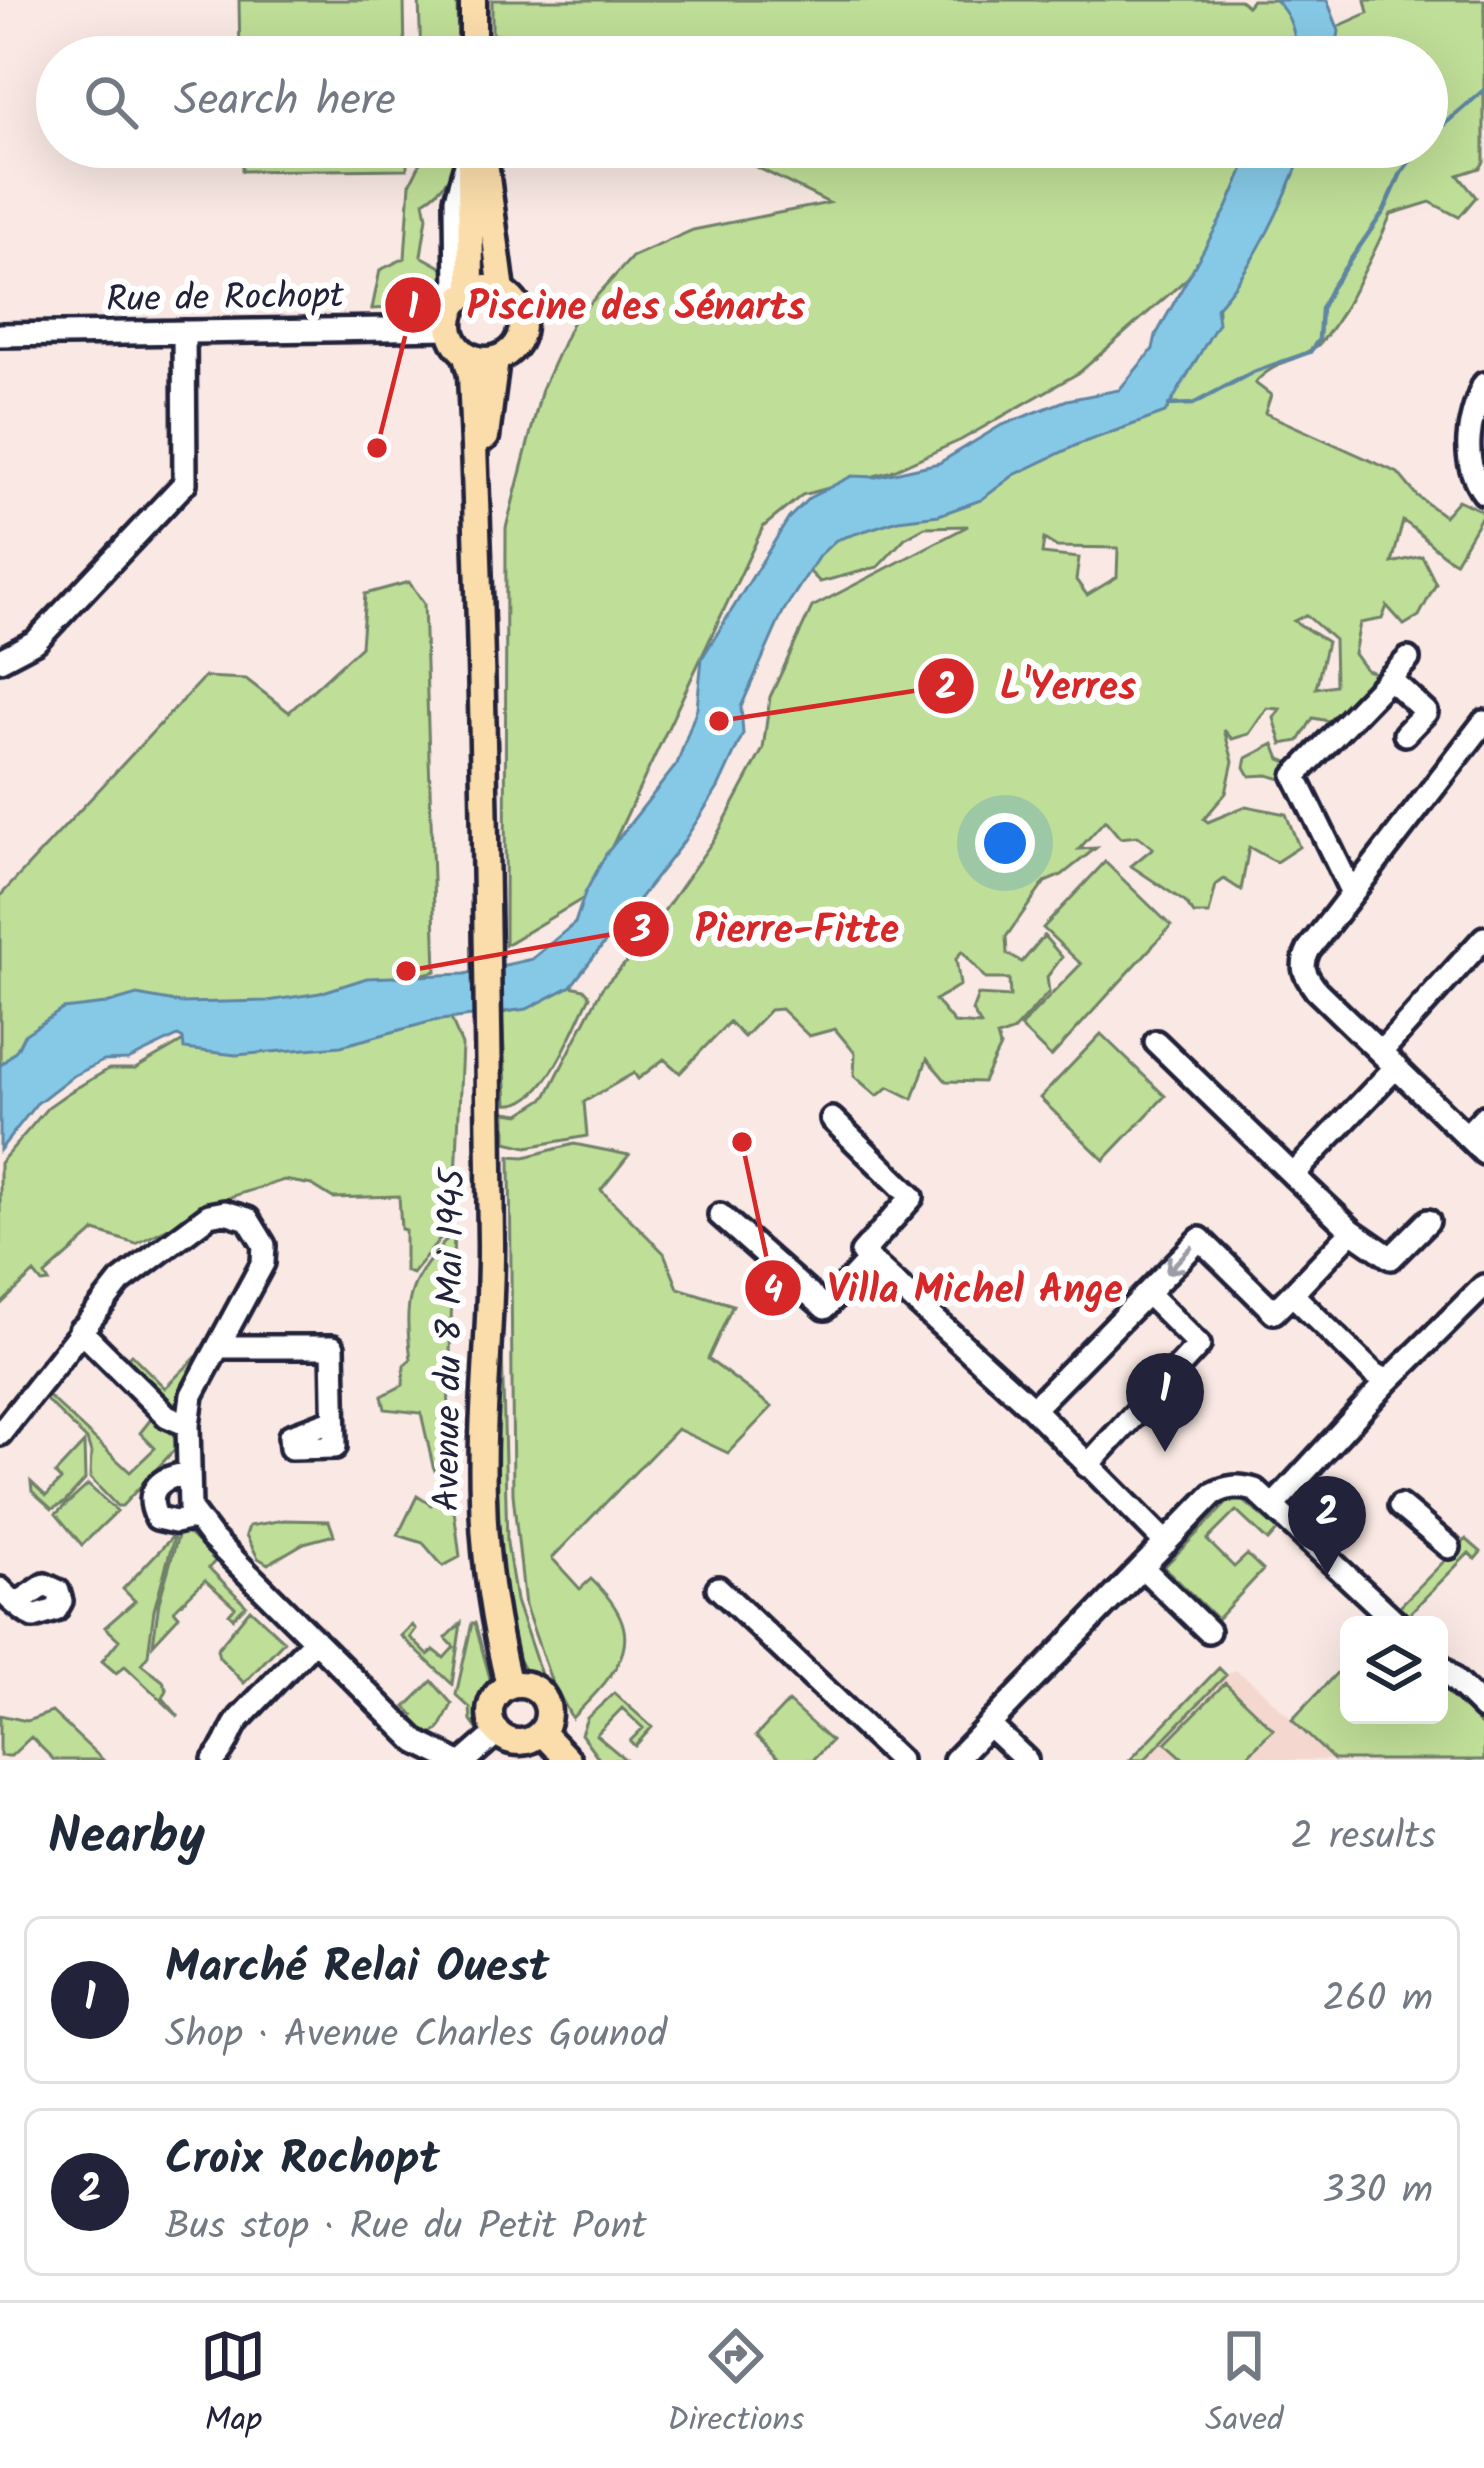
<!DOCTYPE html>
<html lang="en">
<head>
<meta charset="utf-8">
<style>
  :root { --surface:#fff; --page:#f2f2f3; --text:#1f2937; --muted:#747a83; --line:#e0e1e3; --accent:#22223b }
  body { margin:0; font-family:Kalam,sans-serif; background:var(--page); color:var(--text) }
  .controls { position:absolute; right:36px; bottom:36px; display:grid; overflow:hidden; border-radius:18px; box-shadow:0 12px 48px #0002 }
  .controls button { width:108px; height:108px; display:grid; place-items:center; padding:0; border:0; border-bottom:3px solid var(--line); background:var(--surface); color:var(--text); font:60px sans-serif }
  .you { position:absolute; left:1005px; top:843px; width:42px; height:42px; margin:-30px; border:9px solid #fff; border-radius:50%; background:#1a73e8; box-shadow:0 0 0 18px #1a73e833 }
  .badge { display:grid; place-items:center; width:78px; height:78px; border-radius:50%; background:var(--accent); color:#fff; font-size:39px; font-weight:700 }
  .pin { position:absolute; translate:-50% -99px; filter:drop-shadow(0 3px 6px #0008) }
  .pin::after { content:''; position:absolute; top:63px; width:42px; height:36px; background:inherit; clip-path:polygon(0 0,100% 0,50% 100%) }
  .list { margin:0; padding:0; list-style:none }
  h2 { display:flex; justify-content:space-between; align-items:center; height:156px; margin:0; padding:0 48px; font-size:51px }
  h2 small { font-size:39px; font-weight:400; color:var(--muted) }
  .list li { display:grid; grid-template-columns:78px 1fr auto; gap:36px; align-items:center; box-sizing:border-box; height:168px; margin:0 24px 24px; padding:0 24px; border:3px solid var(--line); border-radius:18px }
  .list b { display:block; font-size:45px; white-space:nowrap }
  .list p { margin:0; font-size:39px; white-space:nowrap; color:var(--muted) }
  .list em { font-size:39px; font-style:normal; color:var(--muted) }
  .icon { flex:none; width:66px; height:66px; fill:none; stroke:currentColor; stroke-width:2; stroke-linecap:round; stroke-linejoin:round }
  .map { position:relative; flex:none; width:1484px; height:1760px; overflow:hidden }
  .search { position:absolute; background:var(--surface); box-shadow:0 12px 48px #0002; left:36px; right:36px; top:36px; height:132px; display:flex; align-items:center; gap:30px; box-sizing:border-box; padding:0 42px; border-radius:66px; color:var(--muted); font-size:45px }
  .sheet { height:540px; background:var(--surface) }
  nav { display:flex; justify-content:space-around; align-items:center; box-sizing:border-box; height:168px; border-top:3px solid var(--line); background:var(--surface); font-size:33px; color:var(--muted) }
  nav a { display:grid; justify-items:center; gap:6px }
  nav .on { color:var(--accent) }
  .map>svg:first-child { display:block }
  .built { fill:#f4d8d0 }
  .green { fill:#bfde97; stroke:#708069; stroke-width:3; fill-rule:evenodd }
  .water { fill:#86c9e7; stroke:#5e86a2; stroke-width:3 }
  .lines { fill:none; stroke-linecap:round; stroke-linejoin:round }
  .stream { stroke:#5e86a2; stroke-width:4.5 }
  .minor-casing { stroke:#22223b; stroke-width:30 }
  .major-casing { stroke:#22223b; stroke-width:33 }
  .minor { stroke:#fff; stroke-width:21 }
  .major { stroke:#fbddab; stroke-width:24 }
  .oneway { stroke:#9c9ca7 }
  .labels { text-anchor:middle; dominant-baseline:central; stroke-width:12; stroke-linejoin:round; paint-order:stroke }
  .street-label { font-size:36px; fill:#22223b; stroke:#fff }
  .leader { fill:none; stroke:#d62828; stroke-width:4.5 }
  .callout-dot { fill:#d62828; stroke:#fff; stroke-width:4.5 }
  .mark-label { font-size:36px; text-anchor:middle; font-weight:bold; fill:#fff }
  .callout-label { font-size:39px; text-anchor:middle; font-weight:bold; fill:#d62828; stroke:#fff; stroke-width:12; stroke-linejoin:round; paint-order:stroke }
</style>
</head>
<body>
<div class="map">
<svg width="1484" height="1760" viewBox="0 0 1484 1760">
  <rect width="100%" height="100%" fill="#f9e8e3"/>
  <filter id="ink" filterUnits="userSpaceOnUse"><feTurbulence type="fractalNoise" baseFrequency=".00833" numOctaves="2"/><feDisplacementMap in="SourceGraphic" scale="24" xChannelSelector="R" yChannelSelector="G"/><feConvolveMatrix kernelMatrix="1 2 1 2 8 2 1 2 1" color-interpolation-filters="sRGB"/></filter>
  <g filter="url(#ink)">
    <path class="built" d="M1236,1670L1256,1685L1334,1760H1144L1226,1675Z"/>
    <path class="green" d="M239,0H404L405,57H240Z
      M419,0H457L458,57H421Z
      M492,0H1240L1247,6L1252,0H1281L1309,57H577L558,33L492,35Z
      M1365,0H1484V162L1480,168L1458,175L1476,197L1459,217L1430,202L1391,214C1380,241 1338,328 1318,345C1298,361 1272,362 1255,383L1271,395L1265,413L1398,473L1417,496L1444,516L1458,500L1484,512L1455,562C1435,552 1423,533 1403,521L1392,563L1422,556L1436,584L1419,616L1404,625L1387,606L1382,619L1360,623L1354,654L1366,670L1386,676L1354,726L1313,718L1299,741L1282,744L1274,718L1280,709L1267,708L1249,734L1232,739L1224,730L1233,761L1226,793L1204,819L1208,822L1246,806L1286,814L1299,847L1276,862L1249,847L1241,890L1224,879L1216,885L1209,914H1194L1185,902L1131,866L1153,848L1138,836L1120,838L1105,820L1079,849L1096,848L1062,875L1045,882L1006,937L1007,954L1022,962L1044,936L1062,957L1047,977L1049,992L1012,1032L997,1037L1000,1047L983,1082L946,1081L927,1059L913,1099L889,1087L877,1096L854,1076L855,1053L835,1029L809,1036L781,1009L770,1010L744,1037L729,1022L680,1073L664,1059L638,1079L634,1073L584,1102L587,1136L527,1147L506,1142V1112L520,1114L546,1097L602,988L634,954L717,835L763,749L770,697L812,607L968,526L925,527L905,538L878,567L820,582L802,564L831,537L988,474L1045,460L1098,424L1218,313L1217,282L1294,147H1427V57H1323L1330,30L1368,13ZM1044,539L1057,547L1118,548L1117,577L1087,595L1076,580L1079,558L1042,554ZM1306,615L1334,640L1335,685L1316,688L1327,642L1294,621ZM962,951L986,979H1009L1010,997L978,995L972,1011L981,1025L954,1023L935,1000L960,985L956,959Z
      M242,147H407V169L242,171Z
      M425,147H459C459,168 442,191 424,201L427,217L421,256L450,272V292L394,308L372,309L380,270L405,258L410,184L425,154Z
      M716,147H1276L1246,227L1080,372L961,440L889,472L802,495L763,527L589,895L505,945L506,528L542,389L572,323L632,257L693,230L829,203Z
      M409,582L424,604L436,971L0,1077V896L204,677L246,679L289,712L361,646L365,594Z
      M1274,744L1280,759L1291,763L1285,780L1268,775L1250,776L1245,767L1247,758Z
      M1105,862L1171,926L1051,1057L1020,1027L1081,964L1043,928Z
      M571,986L584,989L590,996C574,1027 545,1109 507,1104L502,1013L527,1008Z
      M448,1012L462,1045L454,1222L412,1274L405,1271V1230L401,1229L399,1196L333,1198L312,1185L284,1180L233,1196L136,1244L95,1231L45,1275L49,1282L42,1283L34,1273L0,1305V1163L48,1107L68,1093L109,1069H135L192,1036Z
      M1101,1034L1165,1096L1104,1160L1040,1098Z
      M574,1144L629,1155L601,1190L664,1253L678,1288L733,1305L708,1359L772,1407L728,1453L677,1429L552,1558L580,1589L591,1579C652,1637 621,1668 572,1718L551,1680L525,1606L513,1494L510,1156L525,1157Z
      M454,1231L448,1417L452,1422L454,1510L460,1557L443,1566L423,1543L398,1535L417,1496L431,1505L445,1494L433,1466L421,1413L385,1409L382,1396L403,1385L404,1365L411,1359C402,1290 411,1282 454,1231Z
      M501,1304L507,1543L516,1601L547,1692L527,1675L514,1652L502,1618L492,1491Z
      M131,1354L165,1388L196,1357L198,1360L180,1405L169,1404L125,1360Z
      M48,1396L130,1472L155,1448L140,1433L151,1419H157L175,1437L178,1446L122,1506H117L90,1478L91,1453L87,1440L45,1399Z
      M84,1443L85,1480L64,1503L52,1509L32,1491L31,1482L46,1496L61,1480L55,1474Z
      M88,1485L117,1511L82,1545L56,1514Z
      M1244,1501L1278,1530L1268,1541L1236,1511L1207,1540L1234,1567L1247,1555L1263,1570L1217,1619L1164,1567L1228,1502Z
      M284,1520L329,1521L334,1535L304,1543L268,1564L258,1558L246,1535L249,1526Z
      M179,1532L190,1535L216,1560L209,1568L246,1605L233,1618L229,1614L235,1607L205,1580L174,1610L179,1616L153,1644L159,1602Z
      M175,1534L154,1610L148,1655L141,1664L163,1681L167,1690L163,1698L179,1717L125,1666L116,1673L102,1661L119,1640L105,1627L135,1601L123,1589Z
      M1466,1539L1481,1552L1475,1559L1469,1553L1411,1612L1415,1618L1412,1621L1400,1606Z
      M250,1609L284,1641L244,1683L219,1657L217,1649Z
      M461,1623L452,1684L401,1636L412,1625L416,1629L410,1637L428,1655L434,1650L444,1658L454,1647L446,1638Z
      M472,1623H475L491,1682L479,1732L471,1721L470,1708L456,1695Z
      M1349,1660V1715H1439V1685L1484,1728V1760H1334L1292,1720Z
      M1219,1668L1226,1675L1144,1760H1130Z
      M432,1681L452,1704L439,1730L429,1735L410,1720L414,1715L406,1707Z
      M1225,1683L1273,1729L1243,1760H1185L1166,1743Z
      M614,1693L652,1727L635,1746L630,1741L643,1728L622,1708L596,1735L626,1760H600L581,1734L587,1718Z
      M788,1702L831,1741L813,1760H781L756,1736Z
      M52,1712L103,1760H54L31,1737L11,1756H0V1715L27,1721Z"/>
    <path class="water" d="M1275,0H1327L1339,31L1335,57H1296C1296,35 1292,16 1275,0Z
      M1253,147H1305C1284,201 1256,265 1216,308L1218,323L1165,413L1079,444L1014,475L981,500L939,515L898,520L836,540L819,556L783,612L741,707L743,734L718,788L682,844L571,986L527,1009L433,1021L341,1046L236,1055L184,1049L183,1039L178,1036L128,1060L103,1061L71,1077L36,1104L0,1150V1066L17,1049L24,1035L63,1009L106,1004L137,995L181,1003L268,1001L320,993L367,978L465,974L532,959L575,923L585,893L606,854L677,764L697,708L702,658L789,518L809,498L852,476L876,477L939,463L1000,426L1067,400L1119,390L1153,349L1156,335L1227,208Z"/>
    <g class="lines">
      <path class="stream" d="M1427,139L1484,90
        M1169,405L1193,404L1253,372L1310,352L1319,339L1321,309L1331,288L1384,211L1401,173L1420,147"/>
      <g class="minor-casing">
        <path id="minor" d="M457,302L456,199L465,168
          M0,335L450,328
          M1484,384C1469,419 1459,460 1484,493
          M0,660L36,641L185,483L184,332
          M1389,678L1426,712L1405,734
          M1484,722L1309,949C1300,967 1304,974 1316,990L1484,1153
          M1352,893L1295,776L1408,659
          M1156,1042L1293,1175
          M1381,1052L1484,938
          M832,1119L912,1197L862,1253L1033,1409L1166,1543
          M1466,1136L1484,1117
          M720,1215L825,1308L869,1260
          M1352,1231L1391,1258L1428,1221
          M80,1330L167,1416L188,1425
          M218,1347H333L335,1447L291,1448L290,1436L334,1420
          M1388,1381L1373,1373L1292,1294L1352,1231L1293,1175L1396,1067
          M1033,1409L1200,1239L1274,1312L1292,1294
          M0,1434L120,1282L209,1215L225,1212L248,1219L264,1245L263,1263L192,1395L188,1425L190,1509L211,1537L417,1742L453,1760
          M1087,1466L1199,1345L1147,1293
          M189,1474C161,1476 143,1490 157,1518L175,1522L193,1518
          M1274,1505L1388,1381L1484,1286
          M1400,1506L1449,1547
          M1142,1567L1208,1631
          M718,1588L899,1760
          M0,1589C10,1599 21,1610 34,1617L56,1610L61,1601L58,1591L45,1585L24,1599L12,1601
          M1439,1665L1484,1709
          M989,1725L1026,1760
          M214,1760C231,1742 228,1732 240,1718L315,1640
          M466,1760L498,1732
          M955,1760L1213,1494C1228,1486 1239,1485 1255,1490L1399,1625"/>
      </g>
      <g class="major-casing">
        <path id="major" d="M473,0V57
          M483,147L502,291
          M470,161L471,290
          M450 324a36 36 0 1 1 72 0a36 36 0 1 1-72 0Z
          M465,353L471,375C484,664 487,953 491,1241C492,1326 480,1412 483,1496C484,1561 494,1623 509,1686
          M486,437L496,359
          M490 1713a29 29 0 1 1 58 0a29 29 0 1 1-58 0Z
          M541,1732L568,1760"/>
      </g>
      <use href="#minor" class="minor"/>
      <use href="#major" class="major"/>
    </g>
    <defs><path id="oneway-shaft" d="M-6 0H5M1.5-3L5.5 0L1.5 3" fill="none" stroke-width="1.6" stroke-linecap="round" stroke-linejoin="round" transform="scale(3)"/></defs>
    <use class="oneway" href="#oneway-shaft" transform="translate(1179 1260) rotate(134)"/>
  </g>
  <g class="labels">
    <g class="street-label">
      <text transform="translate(225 299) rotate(-1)">Rue de Rochopt</text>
      <text transform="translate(451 1340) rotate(-89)">Avenue du 8 Mai 1945</text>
    </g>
  </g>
  <path class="leader" d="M377 448L413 305M719 721L946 686M406 971L641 929M742 1142L773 1288"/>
  <g class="callout-dot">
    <circle cx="377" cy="448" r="12"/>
    <circle cx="719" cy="721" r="12"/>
    <circle cx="406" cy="971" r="12"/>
    <circle cx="742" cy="1142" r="12"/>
    <circle cx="413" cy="305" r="30"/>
    <circle cx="946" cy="686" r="30"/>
    <circle cx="641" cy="929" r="30"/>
    <circle cx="773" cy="1288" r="30"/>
  </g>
  <g class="mark-label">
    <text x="413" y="318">1</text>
    <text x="946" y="698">2</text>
    <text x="641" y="941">3</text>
    <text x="773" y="1301">4</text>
  </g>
  <g class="callout-label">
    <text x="636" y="319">Piscine des Sénarts</text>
    <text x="1068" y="699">L'Yerres</text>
    <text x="797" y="942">Pierre-Fitte</text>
    <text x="975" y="1302">Villa Michel Ange</text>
  </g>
</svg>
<div class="controls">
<button><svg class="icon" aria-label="layers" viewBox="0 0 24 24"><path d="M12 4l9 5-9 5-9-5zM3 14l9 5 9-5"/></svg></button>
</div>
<div class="you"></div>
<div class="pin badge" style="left:1165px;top:1452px">1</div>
<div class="pin badge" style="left:1327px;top:1575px">2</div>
<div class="search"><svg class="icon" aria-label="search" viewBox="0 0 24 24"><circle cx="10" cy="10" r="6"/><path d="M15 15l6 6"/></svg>Search here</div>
</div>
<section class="sheet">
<h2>Nearby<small>2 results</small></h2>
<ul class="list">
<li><span class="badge">1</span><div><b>Marché Relai Ouest</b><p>Shop · Avenue Charles Gounod</p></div><em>260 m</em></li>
<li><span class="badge">2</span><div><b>Croix Rochopt</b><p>Bus stop · Rue du Petit Pont</p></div><em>330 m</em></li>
</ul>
</section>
<nav>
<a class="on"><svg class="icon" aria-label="map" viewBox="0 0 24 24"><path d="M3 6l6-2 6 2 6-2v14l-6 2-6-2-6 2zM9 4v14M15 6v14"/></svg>Map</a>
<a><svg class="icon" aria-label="directions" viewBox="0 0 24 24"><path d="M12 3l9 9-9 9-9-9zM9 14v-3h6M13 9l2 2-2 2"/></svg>Directions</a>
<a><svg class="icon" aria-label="saved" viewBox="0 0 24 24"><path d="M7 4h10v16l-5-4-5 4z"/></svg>Saved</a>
</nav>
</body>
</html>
